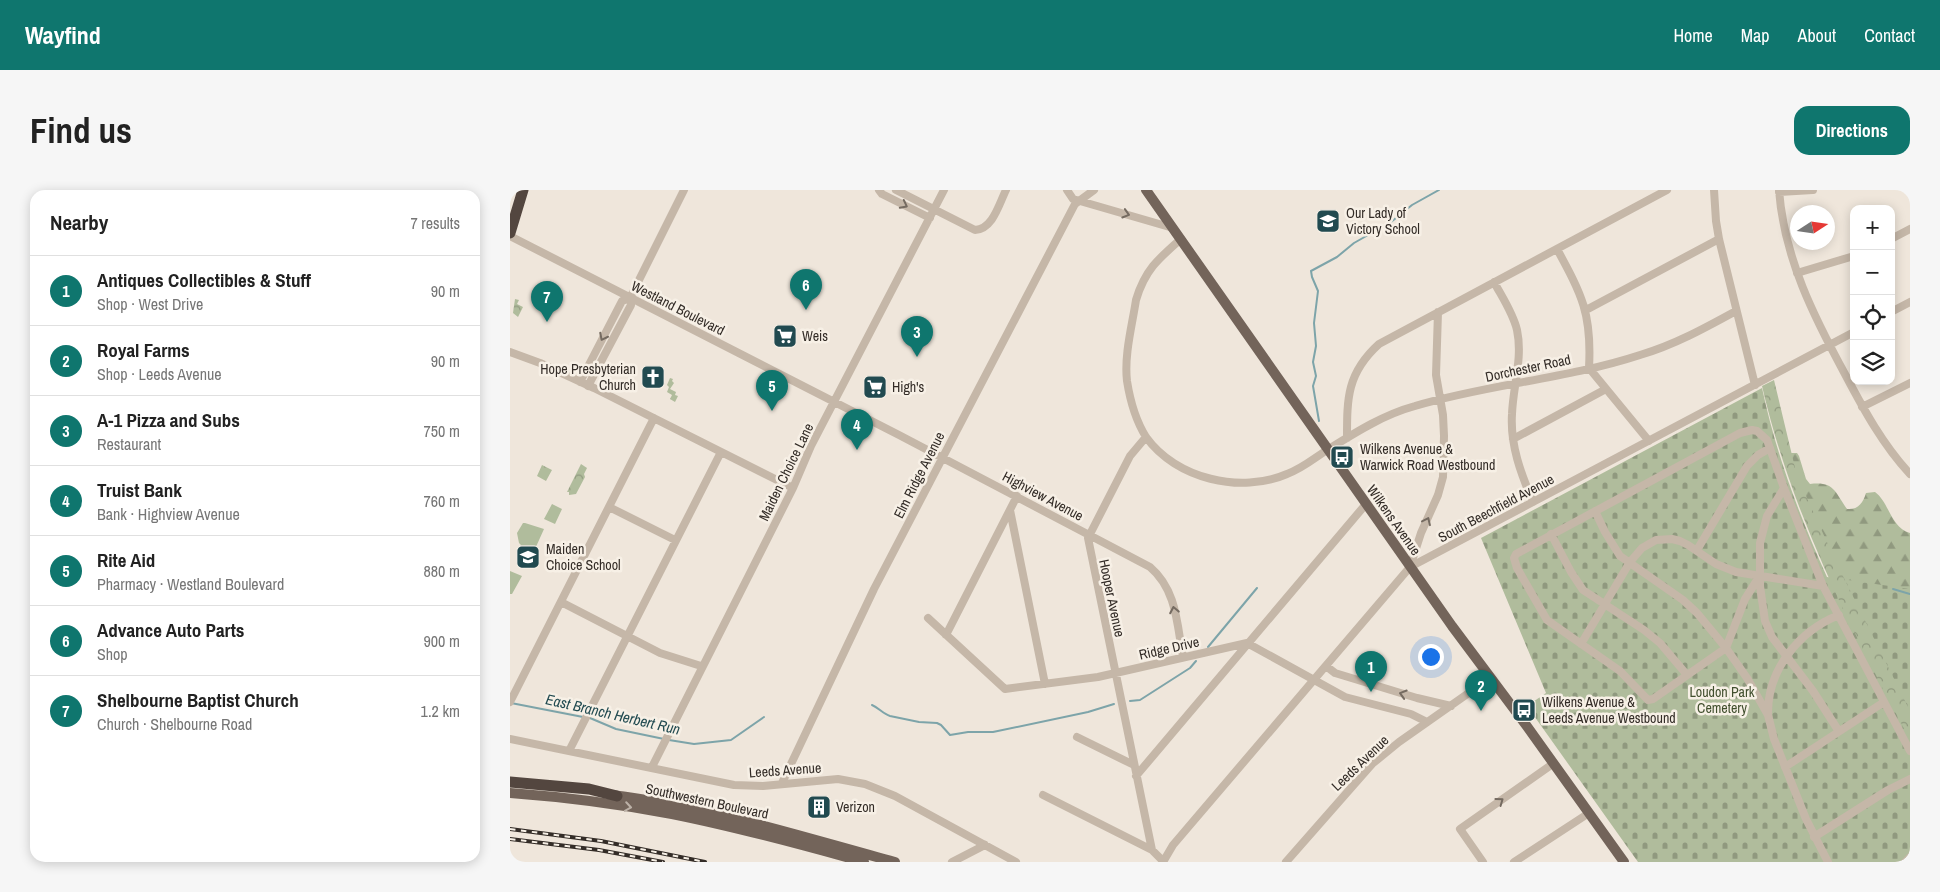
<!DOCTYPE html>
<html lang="en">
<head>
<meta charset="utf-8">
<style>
  :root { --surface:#fff; --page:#f6f6f6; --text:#222; --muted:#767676; --line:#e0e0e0; --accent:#0f766e }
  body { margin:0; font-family:"Archivo Narrow",sans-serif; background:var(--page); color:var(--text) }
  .controls { position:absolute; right:15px; top:15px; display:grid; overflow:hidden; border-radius:10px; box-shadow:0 2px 12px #0003 }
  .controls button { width:45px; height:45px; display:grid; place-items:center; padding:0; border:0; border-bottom:1px solid var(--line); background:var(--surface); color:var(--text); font:25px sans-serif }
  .compass { position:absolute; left:1280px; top:15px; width:45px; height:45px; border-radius:50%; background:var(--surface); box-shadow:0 2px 12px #0003; rotate:78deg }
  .you { position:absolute; left:920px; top:466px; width:18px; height:18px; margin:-12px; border:4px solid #fff; border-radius:50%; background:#1a73e8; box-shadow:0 0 0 8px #1a73e833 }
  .badge { display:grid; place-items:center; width:32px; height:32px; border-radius:50%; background:var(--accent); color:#fff; font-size:16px; font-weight:700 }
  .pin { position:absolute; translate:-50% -41px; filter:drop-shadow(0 1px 2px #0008) }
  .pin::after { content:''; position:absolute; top:26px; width:18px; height:15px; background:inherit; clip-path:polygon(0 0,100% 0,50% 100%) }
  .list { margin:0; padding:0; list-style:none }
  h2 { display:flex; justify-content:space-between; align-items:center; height:65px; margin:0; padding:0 20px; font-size:21px }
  h2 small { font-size:16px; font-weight:400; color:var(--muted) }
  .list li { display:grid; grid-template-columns:32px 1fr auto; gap:15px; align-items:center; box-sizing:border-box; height:70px; padding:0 20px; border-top:1px solid var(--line) }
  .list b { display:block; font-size:19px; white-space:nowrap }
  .list p { margin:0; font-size:16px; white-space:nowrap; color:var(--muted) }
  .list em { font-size:16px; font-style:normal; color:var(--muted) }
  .icon { flex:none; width:28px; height:28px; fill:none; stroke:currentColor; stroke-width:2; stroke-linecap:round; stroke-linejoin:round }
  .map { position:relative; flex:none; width:1400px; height:672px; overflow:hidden; border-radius:15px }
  header { display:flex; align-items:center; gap:30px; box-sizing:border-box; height:70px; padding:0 25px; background:var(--accent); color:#fff }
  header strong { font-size:24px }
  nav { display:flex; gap:28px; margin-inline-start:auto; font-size:18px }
  .intro { display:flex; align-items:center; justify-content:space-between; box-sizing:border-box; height:120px; padding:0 30px }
  h1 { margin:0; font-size:35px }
  .button { padding:12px 22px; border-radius:15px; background:var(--accent); color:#fff; font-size:18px; font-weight:700 }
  main { display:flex; gap:30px; padding:0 30px }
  aside { flex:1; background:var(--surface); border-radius:15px; box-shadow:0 2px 12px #0003 }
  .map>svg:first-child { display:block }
  .forest { fill:url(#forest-firs) }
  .cemetery { fill:url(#cemetery-stones) }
  .park { fill:url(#park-crowns) }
  .pitch { fill:#b0bc9c }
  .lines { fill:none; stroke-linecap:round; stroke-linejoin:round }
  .stream { stroke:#7da4a9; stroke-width:2 }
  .minor { stroke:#c5b7a8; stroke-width:8 }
  .major { stroke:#73645a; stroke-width:10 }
  .highway { stroke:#53463f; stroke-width:11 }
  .rail-casing { stroke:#332c27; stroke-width:4 }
  .rail { stroke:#f7f0e6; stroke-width:2; stroke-dasharray:5.5; stroke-linecap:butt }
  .oneway { stroke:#756b61 }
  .oneway2 { stroke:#bcb1a7 }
  .labels { text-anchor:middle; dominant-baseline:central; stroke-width:5; stroke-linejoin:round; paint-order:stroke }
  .poi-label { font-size:14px; fill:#332c27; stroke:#f7f0e6; text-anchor:start }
  .street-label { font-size:14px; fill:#332c27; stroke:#f7f0e6 }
  .park-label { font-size:14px; fill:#414f2e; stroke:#f7f0e6 }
  .water-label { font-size:15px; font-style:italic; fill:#214a50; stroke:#f7f0e6 }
</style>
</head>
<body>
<header>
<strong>Wayfind</strong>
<nav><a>Home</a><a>Map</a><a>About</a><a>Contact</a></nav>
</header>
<div class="intro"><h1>Find us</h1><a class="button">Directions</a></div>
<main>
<aside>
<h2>Nearby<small>7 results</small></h2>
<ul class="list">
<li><span class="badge">1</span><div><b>Antiques Collectibles &amp; Stuff</b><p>Shop · West Drive</p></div><em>90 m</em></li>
<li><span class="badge">2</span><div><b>Royal Farms</b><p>Shop · Leeds Avenue</p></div><em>90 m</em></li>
<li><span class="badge">3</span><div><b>A-1 Pizza and Subs</b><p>Restaurant</p></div><em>750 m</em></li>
<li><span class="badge">4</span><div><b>Truist Bank</b><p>Bank · Highview Avenue</p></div><em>760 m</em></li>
<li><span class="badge">5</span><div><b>Rite Aid</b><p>Pharmacy · Westland Boulevard</p></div><em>880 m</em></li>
<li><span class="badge">6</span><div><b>Advance Auto Parts</b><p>Shop</p></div><em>900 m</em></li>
<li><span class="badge">7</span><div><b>Shelbourne Baptist Church</b><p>Church · Shelbourne Road</p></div><em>1.2 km</em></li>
</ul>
</aside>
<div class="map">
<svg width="1400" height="672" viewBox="0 0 1400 672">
  <defs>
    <pattern id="forest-firs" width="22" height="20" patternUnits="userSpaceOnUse" patternTransform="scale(1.25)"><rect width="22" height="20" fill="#b0bc9c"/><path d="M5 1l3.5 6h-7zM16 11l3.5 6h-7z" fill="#90997f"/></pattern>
    <pattern id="cemetery-stones" width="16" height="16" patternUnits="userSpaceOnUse" patternTransform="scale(1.25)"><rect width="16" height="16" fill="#b0bc9c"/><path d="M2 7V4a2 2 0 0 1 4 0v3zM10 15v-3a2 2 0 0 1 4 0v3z" fill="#90997f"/></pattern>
    <pattern id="park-crowns" width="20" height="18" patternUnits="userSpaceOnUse" patternTransform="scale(1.25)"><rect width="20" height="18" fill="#b0bc9c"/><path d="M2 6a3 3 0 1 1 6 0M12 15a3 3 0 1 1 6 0" fill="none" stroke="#90997f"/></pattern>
  </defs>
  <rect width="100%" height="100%" fill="#efe6db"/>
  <path class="forest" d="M1279,263H1287L1289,266L1296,289L1300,294C1324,291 1325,302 1337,319C1348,320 1353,313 1356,303L1365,302C1379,312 1381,338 1400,343V512L1299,340Z"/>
  <path class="cemetery" d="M1252,198C1266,264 1289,325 1317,387L1400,399V672H1128L1017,516L1036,503L971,348Z"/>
  <path class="park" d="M5,109L9,110L7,114L13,117L8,127L3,123Z
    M160,188L163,189L162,191L164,193L160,199L166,202L165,205L168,206L165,212L160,209L162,205L157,202L159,197L157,195Z
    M1264,190L1287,286L1326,372L1400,521V550C1340,437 1281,322 1252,196Z
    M71,274L77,278L74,284L75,287L66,304L59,305V302H57Z
    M32,275L42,280L36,291L27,286Z"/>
  <path class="pitch" d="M42,314L52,319L45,334L34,329Z
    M13,333H15L34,339L25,359L14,358L9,353L7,343Z
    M0,381L12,386L2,404H0Z"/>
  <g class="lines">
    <path class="stream" d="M809,231L803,196L806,186L803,172L806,156L804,133L808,101L802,87L801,81L827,67L844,53L881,32L902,15L929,0
      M1383,399L1400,404
      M698,457L747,398
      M620,511L630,510L680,478L686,471
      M1,513L73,527
      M362,515C369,518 373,524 380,526L409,532L427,533L431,535L440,545L458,542H483L578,522L604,514
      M80,528L106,539L154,549
      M159,550L184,554L221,550L254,527"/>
    <path class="minor" d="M369,0L372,4L420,28
      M386,0L465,40C483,39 489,14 496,0
      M557,0L563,9L663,38
      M1204,0L1206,31L1209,49L1245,195
      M1269,0C1274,68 1304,127 1336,186C1354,220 1373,255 1400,284
      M1269,2L1303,0
      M0,46L389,245L640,377C667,400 667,435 673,467
      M671,49C648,69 635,80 626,110C622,136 614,165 617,191C620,210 626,231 636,247C666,289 731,304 777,284C791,279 802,270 814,262C843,244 872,225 905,216C978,194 1057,189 1130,165C1164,155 1195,138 1226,121
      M1381,49L1400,39
      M1047,59C1072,105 1082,124 1079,178L1139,251
      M1287,83L1344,66
      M984,92C992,107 1003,123 1007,140C1013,168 1003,196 1002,224C1000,255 1011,284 1023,312
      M1076,120L1209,49
      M1381,122L1400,112
      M0,162L30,173L84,198L283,298
      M70,192L112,111L120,108
      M78,196L121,115L120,108L174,0
      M1352,217L1400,193
      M636,247L620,266L578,348L642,660L653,671
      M837,248C837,208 837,183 869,154L1157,0
      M1003,249L1096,199
      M1274,298L1257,326L1250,353V396L1255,431L1262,447L1303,501L1328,540
      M99,317L165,350
      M500,320L535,494
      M1085,321L1095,342L1110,366L1173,410L1187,423L1216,458L1235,409L1249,387
      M1041,344L1061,382L1073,400L1134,440L1150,453L1177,485
      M1187,360L1237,276L1248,265L1260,258
      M900,377L911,343L928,305L933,287L934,246L933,225L926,185L928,122
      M51,412L150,463L191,476
      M418,428L495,499L588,487L737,453L835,507L901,524L917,532
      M436,445L507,306
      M1071,454L1120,372L1132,358L1146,350L1162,349L1170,351L1178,355L1206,374L1226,382L1313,396
      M816,476L825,483L907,508L941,516
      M0,512L144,228
      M1258,523C1258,479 1289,441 1329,425
      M567,547L624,575
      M0,549L224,595L253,596L328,589L355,594L385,606L506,672
      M59,561L211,262
      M142,577L283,298L301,256L434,0
      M1275,577L1374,512
      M626,586L856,314
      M272,593L364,399L565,14L584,0
      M533,605L642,660
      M1304,647L1378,600L1400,589
      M442,672L475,655
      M653,672L663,655L900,377L1344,142
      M776,672L862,574L889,552L980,488
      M973,672L950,639L1044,573
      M1004,672L1079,623
      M1318,672L1296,629L1264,549L1258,525L1237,488L1216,458L1143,509L1138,510L1110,481L1037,430L1007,378L1004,368L1006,364L1230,243L1242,240L1247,241L1257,250L1274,298L1313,396L1400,561
      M1395,672L1400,667"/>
    <path class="major" d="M636,0L942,436L1016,535L1114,672
      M0,603C54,607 109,614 162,624C227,637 290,654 354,672
      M101,605C196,616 292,647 385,672"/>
    <path class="highway" d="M0,43L13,0
      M0,592L79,599L107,606"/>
    <g class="rail-casing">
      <path id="rail" d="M0,639L91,651L195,672
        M0,649L89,660L153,672"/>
    </g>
    <use href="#rail" class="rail"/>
  </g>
  <defs><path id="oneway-chevron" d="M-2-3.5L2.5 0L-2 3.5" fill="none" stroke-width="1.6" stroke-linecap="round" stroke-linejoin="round" transform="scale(1.25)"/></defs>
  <g class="oneway">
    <use href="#oneway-chevron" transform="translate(394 15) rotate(27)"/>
    <use href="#oneway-chevron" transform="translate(616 24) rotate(17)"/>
    <use href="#oneway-chevron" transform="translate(93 147) rotate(117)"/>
    <use href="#oneway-chevron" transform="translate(917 331) rotate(-65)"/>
    <use href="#oneway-chevron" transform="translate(664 420) rotate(-101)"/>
    <use href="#oneway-chevron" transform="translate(893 504) rotate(-163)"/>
    <use href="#oneway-chevron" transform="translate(990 611) rotate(-36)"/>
  </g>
  <use class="oneway2" href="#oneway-chevron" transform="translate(118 617) rotate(9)"/>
  <defs>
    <g id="school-square" transform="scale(1.25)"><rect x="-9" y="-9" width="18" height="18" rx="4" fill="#214a50" stroke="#f7f0e6"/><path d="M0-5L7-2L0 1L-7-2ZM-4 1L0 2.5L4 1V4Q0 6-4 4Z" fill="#fff"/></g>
    <g id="supermarket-square" transform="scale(1.25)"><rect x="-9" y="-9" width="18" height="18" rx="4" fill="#214a50" stroke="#f7f0e6"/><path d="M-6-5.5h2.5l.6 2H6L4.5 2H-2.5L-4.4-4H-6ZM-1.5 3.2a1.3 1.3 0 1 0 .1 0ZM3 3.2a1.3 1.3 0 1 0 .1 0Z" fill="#fff"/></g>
    <g id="church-square" transform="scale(1.25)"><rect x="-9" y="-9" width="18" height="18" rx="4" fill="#214a50" stroke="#f7f0e6"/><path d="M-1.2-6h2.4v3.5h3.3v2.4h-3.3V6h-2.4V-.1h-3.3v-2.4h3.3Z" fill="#fff"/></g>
    <g id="bus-square" transform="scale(1.25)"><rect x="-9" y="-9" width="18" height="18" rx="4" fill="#214a50" stroke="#f7f0e6"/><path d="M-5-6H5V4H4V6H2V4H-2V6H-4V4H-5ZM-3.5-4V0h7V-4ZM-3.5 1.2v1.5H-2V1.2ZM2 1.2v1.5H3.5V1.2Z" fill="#fff"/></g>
    <g id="building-square" transform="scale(1.25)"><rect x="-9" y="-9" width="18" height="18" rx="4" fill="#214a50" stroke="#f7f0e6"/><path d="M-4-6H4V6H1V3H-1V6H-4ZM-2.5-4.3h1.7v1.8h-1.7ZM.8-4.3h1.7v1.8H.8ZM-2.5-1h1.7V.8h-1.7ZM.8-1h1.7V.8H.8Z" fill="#fff"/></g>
  </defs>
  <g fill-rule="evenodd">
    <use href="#school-square" x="818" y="31"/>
    <use href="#supermarket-square" x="275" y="146"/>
    <use href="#church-square" x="143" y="187"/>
    <use href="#supermarket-square" x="365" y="197"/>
    <use href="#bus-square" x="832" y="267"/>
    <use href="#school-square" x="18" y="367"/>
    <use href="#bus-square" x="1014" y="520"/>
    <use href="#building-square" x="309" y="617"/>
  </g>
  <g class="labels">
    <g class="poi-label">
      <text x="836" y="23">Our Lady of<tspan x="836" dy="16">Victory School</tspan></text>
      <text x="292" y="146">Weis</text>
      <text x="126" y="179" text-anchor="end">Hope Presbyterian<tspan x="126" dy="16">Church</tspan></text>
      <text x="382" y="197">High's</text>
      <text x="850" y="259">Wilkens Avenue &amp;<tspan x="850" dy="16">Warwick Road Westbound</tspan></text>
      <text x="36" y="359">Maiden<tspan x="36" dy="16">Choice School</tspan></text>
      <text x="1032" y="512">Wilkens Avenue &amp;<tspan x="1032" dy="16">Leeds Avenue Westbound</tspan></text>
      <text x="326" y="617">Verizon</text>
    </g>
    <g class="street-label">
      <text transform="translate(168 118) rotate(27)">Westland Boulevard</text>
      <text transform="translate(1018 178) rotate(-12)">Dorchester Road</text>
      <text transform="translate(276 282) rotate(-64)">Maiden Choice Lane</text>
      <text transform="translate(409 285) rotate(-63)">Elm Ridge Avenue</text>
      <text transform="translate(533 306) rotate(28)">Highview Avenue</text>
      <text transform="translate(986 318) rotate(-28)">South Beechfield Avenue</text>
      <text transform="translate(884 330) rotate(55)">Wilkens Avenue</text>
      <text transform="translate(602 408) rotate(78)">Hooper Avenue</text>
      <text transform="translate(659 458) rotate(-13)">Ridge Drive</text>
      <text transform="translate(850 573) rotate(-44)">Leeds Avenue</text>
      <text transform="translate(275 580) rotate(-4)">Leeds Avenue</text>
      <text transform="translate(197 611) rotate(12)">Southwestern Boulevard</text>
    </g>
    <g class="park-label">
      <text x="1212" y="502">Loudon Park<tspan x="1212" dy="16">Cemetery</tspan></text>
    </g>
    <g class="water-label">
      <text transform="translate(103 524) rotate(13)">East Branch Herbert Run</text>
    </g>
  </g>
</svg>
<div class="controls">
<button>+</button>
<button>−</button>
<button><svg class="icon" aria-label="locate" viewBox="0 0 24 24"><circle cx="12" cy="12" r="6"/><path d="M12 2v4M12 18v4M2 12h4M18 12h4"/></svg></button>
<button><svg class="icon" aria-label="layers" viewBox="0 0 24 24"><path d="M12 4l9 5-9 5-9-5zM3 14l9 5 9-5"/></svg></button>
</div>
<svg class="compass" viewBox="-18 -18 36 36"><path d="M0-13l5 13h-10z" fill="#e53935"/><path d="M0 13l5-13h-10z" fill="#767676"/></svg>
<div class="you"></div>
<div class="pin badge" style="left:861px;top:502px">1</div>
<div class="pin badge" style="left:971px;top:521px">2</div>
<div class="pin badge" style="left:407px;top:167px">3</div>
<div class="pin badge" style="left:347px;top:260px">4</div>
<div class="pin badge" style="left:262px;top:221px">5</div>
<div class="pin badge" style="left:296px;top:120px">6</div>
<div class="pin badge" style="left:37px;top:132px">7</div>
</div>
</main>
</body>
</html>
